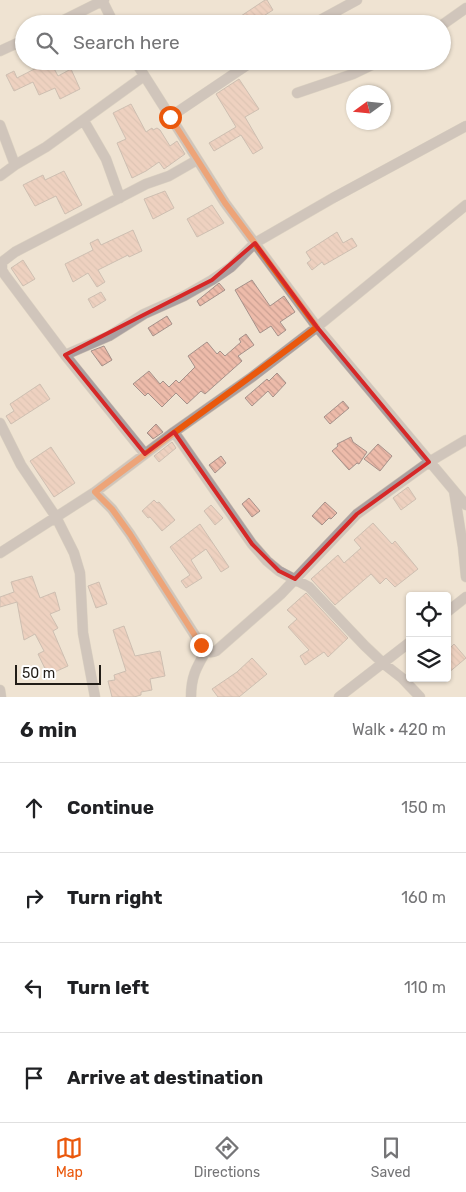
<!DOCTYPE html>
<html lang="en">
<head>
<meta charset="utf-8">
<style>
  :root { --surface:#fff; --page:#f2f2f2; --text:#202124; --muted:#757577; --line:#e0e0e0; --accent:#ea580c }
  body { margin:0; font-family:Rubik,sans-serif; background:var(--page); color:var(--text) }
  .controls { position:absolute; right:15px; bottom:15px; display:grid; overflow:hidden; border-radius:5px; box-shadow:0 1px 4px #0004 }
  .controls button { width:45px; height:45px; display:grid; place-items:center; padding:0; border:0; border-bottom:1px solid var(--line); background:var(--surface); color:var(--text); font:25px sans-serif }
  .compass { position:absolute; left:346px; top:85px; width:45px; height:45px; border-radius:50%; background:var(--surface); box-shadow:0 1px 4px #0004; rotate:255deg }
  .scale { position:absolute; left:15px; bottom:12px; width:86px; box-sizing:border-box; padding-left:5px; border:2px solid #221d17; border-top:0; font-size:14px; line-height:18px; white-space:nowrap; color:#221d17; -webkit-text-stroke:4px #fff; paint-order:stroke }
  .stop { position:absolute; width:15px; height:15px; margin:-11px; border:4px solid #ea580c; border-radius:50%; background:#fff }
  .stop.end { background:#ea580c; border-color:#fff; box-shadow:0 1px 5px #0008 }
  .list { margin:0; padding:0; list-style:none }
  h2 { display:flex; justify-content:space-between; align-items:center; height:65px; margin:0; padding:0 20px; font-size:21px }
  h2 small { font-size:16px; font-weight:400; color:var(--muted) }
  .list li { display:grid; grid-template-columns:32px 1fr auto; gap:15px; align-items:center; box-sizing:border-box; height:90px; padding:0 20px; border-top:1px solid var(--line) }
  .list b { display:block; font-size:19px; white-space:nowrap }
  .list em { font-size:16px; font-style:normal; color:var(--muted) }
  .icon { flex:none; width:28px; height:28px; fill:none; stroke:currentColor; stroke-width:2; stroke-linecap:round; stroke-linejoin:round }
  .map { position:relative; flex:none; width:466px; height:697px; overflow:hidden }
  .search { position:absolute; background:var(--surface); box-shadow:0 1px 4px #0004; left:15px; right:15px; top:15px; height:55px; display:flex; align-items:center; gap:12px; box-sizing:border-box; padding:0 18px; border-radius:28px; color:var(--muted); font-size:19px }
  .sheet { height:425px; background:var(--surface) }
  nav { display:flex; justify-content:space-around; align-items:center; box-sizing:border-box; height:70px; border-top:1px solid var(--line); background:var(--surface); font-size:14px; color:var(--muted) }
  nav a { display:grid; justify-items:center; gap:2px }
  nav .on { color:var(--accent) }
  .map>svg:first-child { display:block }
  .building { fill:url(#building-back-hatch); stroke:#a5918a }
  .lines { fill:none; stroke-linecap:round; stroke-linejoin:round }
  .minor-casing { stroke:#cabfb0; stroke-width:11 }
  .minor { stroke:#aaa0a1; stroke-width:10 }
  .route { stroke:#ea580c; stroke-width:6 }
  .marked { fill:none; stroke:#d62828; stroke-width:4; stroke-linejoin:round }
</style>
</head>
<body>
<div class="map">
<svg width="466" height="697" viewBox="0 0 466 697">
  <defs>
    <pattern id="building-back-hatch" width="6" height="6" patternUnits="userSpaceOnUse" patternTransform="scale(1.25)"><rect width="6" height="6" fill="#edbbaa"/><path d="M-1 5l2 2M0 0l6 6M5-1l2 2" fill="none" stroke="#cba092"/></pattern>
  </defs>
  <rect width="100%" height="100%" fill="#efe3d2"/>
  <path class="building" d="M265,0H267L273,10L251,24H229Z
    M50,61L58,76L71,69L80,89L60,99L55,88L39,95L33,82L14,91L6,75L14,71L17,78Z
    M239,79L259,109L245,117L263,148L253,154L241,135L214,151L209,143L236,127L216,94Z
    M131,104L146,132L152,128L153,130L157,128L160,130L170,146L177,141L185,154L164,169L159,162L146,171L132,178L117,143L126,139L113,113Z
    M64,171L82,205L65,214L56,196L35,206L23,185L43,175L45,180Z
    M165,191L174,208L153,219L144,199Z
    M212,205L224,223L197,237L187,219Z
    M133,230L142,251L129,257L128,255L98,270L105,282L97,287L88,273L73,282L65,264L93,250L90,243L98,239L101,245Z
    M337,232L343,243L352,238L357,246L324,265L322,262L312,270L307,263L311,260L306,252Z
    M23,260L35,279L23,286L11,268Z
    M252,280L270,306L284,296L295,312L280,322L286,330L278,336L271,326L260,333L235,290Z
    M219,283L225,290L200,306L197,301Z
    M101,292L106,300L93,308L88,299Z
    M167,316L172,324L153,336L148,328Z
    M246,334L254,345L238,356L242,361L205,394L201,391L187,404L176,393L162,407L148,393L145,396L133,384L149,371L160,384L163,381L169,387L176,380L179,383L195,367L188,356L207,342L217,354L220,351L225,356L241,342L239,339Z
    M104,346L112,360L102,366L91,351Z
    M277,373L286,383L273,397L268,391L252,406L245,398L267,379L269,381Z
    M40,384L50,399L11,424L6,416L14,411L10,404Z
    M343,401L349,408L330,424L324,417Z
    M156,424L163,432L153,439L147,433Z
    M351,437L353,442L367,452L359,464L357,463L349,470L332,451L338,446L337,444Z
    M172,442L176,448L159,462L154,456Z
    M378,444L392,456L380,471L364,459Z
    M51,447L75,483L54,497L30,461Z
    M221,456L226,463L215,473L209,465Z
    M408,487L416,499L401,510L393,498Z
    M249,498L260,511L252,517L242,504Z
    M154,500L157,503L159,502L175,520L162,531L150,517L148,518L142,511Z
    M325,502L337,513L331,519L329,518L322,525L312,516Z
    M211,505L223,518L215,525L204,511Z
    M373,523L392,544L395,541L418,569L395,587L386,578L380,584L371,574L335,605L311,579L338,555L344,563L361,548L354,540Z
    M200,524L229,567L221,572L206,549L191,560L202,578L186,588L181,581L190,575L170,547Z
    M32,576L40,598L55,592L60,610L50,614L58,628L53,631L68,666L48,675L38,654L44,651L35,634L24,640L17,602L0,607V597L14,592L11,582Z
    M99,582L107,604L96,608L88,586Z
    M306,593L348,638L328,657L324,652L305,665L300,656L309,650L288,627L297,619L287,610Z
    M124,626L135,656L160,651L165,676L150,679L152,690L141,692V695L134,697H112L108,681L115,680L114,675L126,671L113,630Z
    M454,644L466,658L447,674V651Z
    M252,658L267,674L239,697H218L212,689L237,672Z"/>
  <g class="lines">
    <g class="minor-casing">
      <path id="minor" d="M102,0L114,24
        M56,24L104,0
        M313,24L357,0
        M442,25L466,8
        M0,51L24,40
        M135,61L225,203L317,327L466,505
        M297,93L353,74L380,61
        M170,117L253,61
        M84,121L106,159L120,198
        M0,125L15,165
        M0,176L15,165L46,147L144,76
        M65,355L109,336L144,314L184,296L212,280L231,267L255,243L333,198L466,126
        M0,423L21,465L56,517L74,553L80,573L83,633L95,697
        M174,432L252,544L267,561L279,571L309,587L364,645L384,664L402,678L420,697
        M145,454L65,355L5,275L2,270V262L15,252L146,184L169,176L197,160
        M454,491L463,547L466,577
        M95,492L112,509L130,534L203,648C207,653 211,653 216,651L281,594L357,514L429,462L466,440
        M0,553L95,492L174,432L252,377L317,327L466,205
        M447,612L466,597
        M0,690L1,697
        M191,697C191,677 196,668 206,651
        M339,697L410,642"/>
    </g>
    <use href="#minor" class="minor"/>
  </g>
  <g class="lines">
    <path class="route" d="M170,117L225,203L317,327C244,383 168,436 95,492L112,509L130,534L201,645"/>
  </g>
  <path d="M0 0H466V697H0ZM255,243L317,327L429,462L357,514L295,579L279,571L252,544L174,432L145,454L65,355L212,280Z" fill="#efe3d2" fill-opacity=".55" fill-rule="evenodd"/>
  <path class="marked" d="M255,243L317,327L429,462L357,514L295,579L279,571L252,544L174,432L145,454L65,355L212,280Z"/>
</svg>
<div class="controls">
<button><svg class="icon" aria-label="locate" viewBox="0 0 24 24"><circle cx="12" cy="12" r="6"/><path d="M12 2v4M12 18v4M2 12h4M18 12h4"/></svg></button>
<button><svg class="icon" aria-label="layers" viewBox="0 0 24 24"><path d="M12 4l9 5-9 5-9-5zM3 14l9 5 9-5"/></svg></button>
</div>
<svg class="compass" viewBox="-18 -18 36 36"><path d="M0-13l5 13h-10z" fill="#e53935"/><path d="M0 13l5-13h-10z" fill="#757577"/></svg>
<div class="scale">50 m</div>
<div class="stop" style="left:170px;top:117px"></div>
<div class="stop end" style="left:201px;top:645px"></div>
<div class="search"><svg class="icon" aria-label="search" viewBox="0 0 24 24"><circle cx="10" cy="10" r="6"/><path d="M15 15l6 6"/></svg>Search here</div>
</div>
<section class="sheet">
<h2>6 min<small>Walk · 420 m</small></h2>
<ul class="list">
<li><svg class="icon" aria-label="ahead" viewBox="0 0 24 24"><path d="M12 20V5M6 11l6-6 6 6"/></svg><div><b>Continue</b></div><em>150 m</em></li>
<li><svg class="icon" aria-label="right" viewBox="0 0 24 24"><path d="M7 20v-9h11M14 6l5 5-5 5"/></svg><div><b>Turn right</b></div><em>160 m</em></li>
<li><svg class="icon" aria-label="left" viewBox="0 0 24 24"><path d="M17 20v-9H6M10 6l-5 5 5 5"/></svg><div><b>Turn left</b></div><em>110 m</em></li>
<li><svg class="icon" aria-label="arrive" viewBox="0 0 24 24"><path d="M6 21V4h12l-3 4 3 4H6"/></svg><div><b>Arrive at destination</b></div></li>
</ul>
</section>
<nav>
<a class="on"><svg class="icon" aria-label="map" viewBox="0 0 24 24"><path d="M3 6l6-2 6 2 6-2v14l-6 2-6-2-6 2zM9 4v14M15 6v14"/></svg>Map</a>
<a><svg class="icon" aria-label="directions" viewBox="0 0 24 24"><path d="M12 3l9 9-9 9-9-9zM9 14v-3h6M13 9l2 2-2 2"/></svg>Directions</a>
<a><svg class="icon" aria-label="saved" viewBox="0 0 24 24"><path d="M7 4h10v16l-5-4-5 4z"/></svg>Saved</a>
</nav>
</body>
</html>
